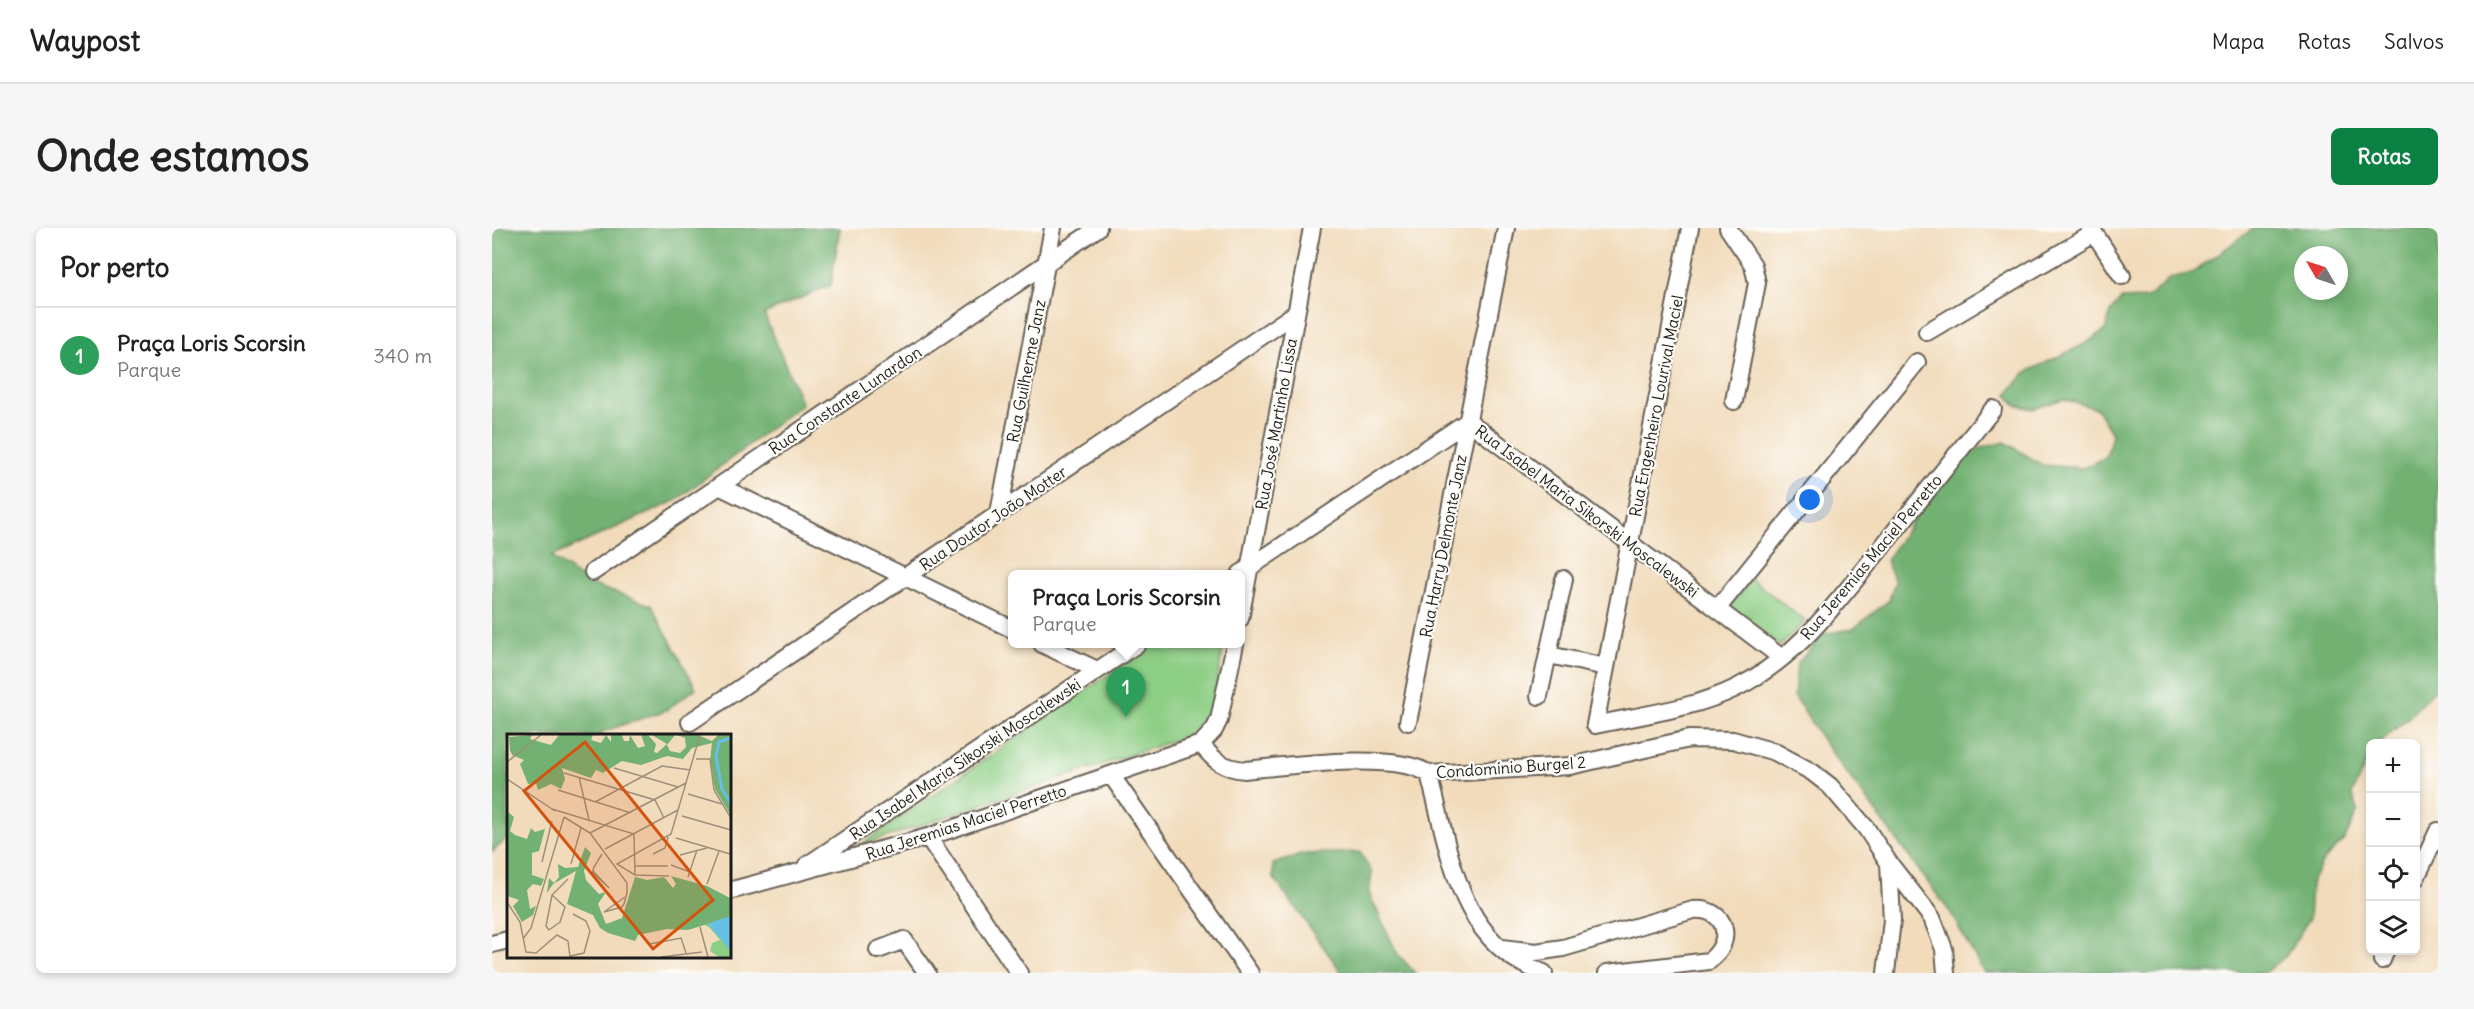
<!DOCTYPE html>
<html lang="pt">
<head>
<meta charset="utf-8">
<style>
  :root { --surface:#fff; --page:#f6f6f6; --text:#222; --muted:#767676; --line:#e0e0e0; --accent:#0b8043 }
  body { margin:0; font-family:Delius,sans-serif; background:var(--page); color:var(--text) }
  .controls { position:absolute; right:18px; bottom:18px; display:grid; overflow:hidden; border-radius:9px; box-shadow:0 3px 9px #0003 }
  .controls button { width:54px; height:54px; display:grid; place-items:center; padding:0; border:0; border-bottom:2px solid var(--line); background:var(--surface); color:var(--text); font:30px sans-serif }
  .compass { position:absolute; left:1802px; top:18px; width:54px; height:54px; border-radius:50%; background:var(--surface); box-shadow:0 3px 9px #0003; rotate:309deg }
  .you { position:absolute; left:1318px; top:272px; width:21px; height:21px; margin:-15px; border:4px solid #fff; border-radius:50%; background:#1a73e8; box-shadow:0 0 0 9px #1a73e833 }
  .badge { display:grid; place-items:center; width:39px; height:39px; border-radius:50%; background:var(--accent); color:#fff; font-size:20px; font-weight:700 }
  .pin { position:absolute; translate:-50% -50px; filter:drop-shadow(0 2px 3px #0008) }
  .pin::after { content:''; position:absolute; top:32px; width:21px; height:18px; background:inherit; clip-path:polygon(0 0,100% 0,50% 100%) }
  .popup { position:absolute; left:516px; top:342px; width:237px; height:78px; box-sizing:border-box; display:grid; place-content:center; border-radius:9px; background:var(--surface); filter:drop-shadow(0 2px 4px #0005); font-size:20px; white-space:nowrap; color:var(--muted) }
  .popup b { font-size:22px; color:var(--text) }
  .popup::after { content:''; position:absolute; left:50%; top:100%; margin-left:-12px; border:12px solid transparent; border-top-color:var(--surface) }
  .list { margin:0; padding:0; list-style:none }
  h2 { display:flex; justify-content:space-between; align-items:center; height:78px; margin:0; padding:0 24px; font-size:26px }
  h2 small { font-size:20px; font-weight:400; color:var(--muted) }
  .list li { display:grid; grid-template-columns:39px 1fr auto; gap:18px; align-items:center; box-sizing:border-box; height:96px; padding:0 24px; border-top:2px solid var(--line) }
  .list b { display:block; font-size:22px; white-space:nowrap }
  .list p { margin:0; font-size:20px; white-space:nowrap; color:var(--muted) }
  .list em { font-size:20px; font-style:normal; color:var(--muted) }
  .icon { flex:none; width:33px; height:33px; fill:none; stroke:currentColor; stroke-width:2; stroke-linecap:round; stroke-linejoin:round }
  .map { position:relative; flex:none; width:1946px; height:745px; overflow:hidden; border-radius:9px }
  header { display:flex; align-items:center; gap:36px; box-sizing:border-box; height:84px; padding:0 30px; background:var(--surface); border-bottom:2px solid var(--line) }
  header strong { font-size:28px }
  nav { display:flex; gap:33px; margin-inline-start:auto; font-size:21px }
  .intro { display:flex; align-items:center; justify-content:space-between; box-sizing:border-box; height:144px; padding:0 36px }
  h1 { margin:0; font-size:42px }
  .button { padding:15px 27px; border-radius:9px; background:var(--accent); color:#fff; font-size:21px; font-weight:700 }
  main { display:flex; gap:36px; padding:0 36px }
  aside { flex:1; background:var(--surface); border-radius:9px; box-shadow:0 3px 9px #0003 }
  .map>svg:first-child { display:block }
  .green { fill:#8dce85; stroke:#547550; stroke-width:1.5 }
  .forest { fill:#72b172; stroke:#476647; stroke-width:1.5; fill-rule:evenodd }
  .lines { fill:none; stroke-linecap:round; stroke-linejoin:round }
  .street-casing { stroke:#675f54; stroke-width:20 }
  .street { stroke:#fff; stroke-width:16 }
  .labels { text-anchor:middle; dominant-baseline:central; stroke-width:4.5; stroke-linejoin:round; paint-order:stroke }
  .street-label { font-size:16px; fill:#1c1c1c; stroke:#fdfcf7 }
  .inset-river { fill:none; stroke:#66bfe4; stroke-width:3 }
  .inset-road { fill:none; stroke:#9c8f7b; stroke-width:1.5 }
  .view { fill:#d4530e; fill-opacity:0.15; stroke:#d4530e; stroke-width:3 }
  .inset-edge { fill:none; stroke:#1c1c1c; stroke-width:3 }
</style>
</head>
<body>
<header>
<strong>Waypost</strong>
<nav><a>Mapa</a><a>Rotas</a><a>Salvos</a></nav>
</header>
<div class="intro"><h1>Onde estamos</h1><a class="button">Rotas</a></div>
<main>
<aside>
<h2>Por perto<small></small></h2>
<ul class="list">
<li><span class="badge" style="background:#2e9e5b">1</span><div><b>Praça Loris Scorsin</b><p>Parque</p></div><em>340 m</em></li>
</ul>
</aside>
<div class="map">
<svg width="1946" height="745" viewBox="0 0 1946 745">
  <rect width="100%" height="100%" fill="#fdfcf7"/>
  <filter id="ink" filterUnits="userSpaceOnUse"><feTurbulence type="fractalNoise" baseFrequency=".0167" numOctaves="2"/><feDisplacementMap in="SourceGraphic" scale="12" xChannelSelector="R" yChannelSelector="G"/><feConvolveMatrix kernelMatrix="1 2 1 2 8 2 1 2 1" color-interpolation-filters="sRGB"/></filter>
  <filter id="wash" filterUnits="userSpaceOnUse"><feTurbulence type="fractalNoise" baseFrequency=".008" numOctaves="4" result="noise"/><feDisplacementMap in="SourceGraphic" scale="24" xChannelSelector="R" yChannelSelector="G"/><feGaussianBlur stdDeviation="1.35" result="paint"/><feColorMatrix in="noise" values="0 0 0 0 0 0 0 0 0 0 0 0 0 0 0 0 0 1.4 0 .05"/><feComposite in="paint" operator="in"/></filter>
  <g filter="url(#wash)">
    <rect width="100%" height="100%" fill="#f1dbbb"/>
    <path class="green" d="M1259,351L1313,393L1288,418L1237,378Z
      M661,416H732C724,453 726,487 692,509L367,618Z"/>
    <path class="forest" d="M0,0H348L339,57L272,86L310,176L183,273L59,329L98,356L159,377L204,460L174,482L110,504L109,508H16V610L0,624Z
      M1762,0H1946V458L1916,490L1887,515L1878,516V526L1860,566L1866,582L1853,611L1831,633L1819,656L1817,691L1794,728L1772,745H1492L1458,684L1331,513L1302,468L1305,436L1331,406L1361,401L1397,372L1403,354L1394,332L1424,288L1481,222L1513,214L1550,237L1591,240L1614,229L1620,206L1605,181L1572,171L1542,181L1523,177L1515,166L1534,144L1591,117L1613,102L1619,84L1629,71L1655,70L1678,50L1700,45ZM1811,27H1847V63H1811Z
      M868,624L880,645L877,665L905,725L923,745H850L781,649V636L811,626Z"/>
  </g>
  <g filter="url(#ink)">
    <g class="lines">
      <g class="street-casing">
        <path id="street" d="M1198,0L1103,497C1149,487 1201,481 1244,460C1307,429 1347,371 1390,319C1427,273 1464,227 1501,181
          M1236,0L1261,37L1265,55L1242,173
          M1599,0L1630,48
          M1435,104L1602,5
          M227,258L520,401
          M507,285L561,0
          M101,344L606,0
          M748,346L976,193L1290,430
          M1225,381L1425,134
          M748,391L820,0
          M550,416L605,442
          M1057,427L1114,439
          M1047,468L1072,351
          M198,494L804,85
          M916,494L1014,0
          M709,516C722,533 731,540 753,542C794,538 905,523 937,546L1078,538L1197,511L1241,512L1283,524L1320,544L1338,558L1374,600L1397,635L1440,690L1452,721L1454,745
          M937,546C958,622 965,716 1052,745
          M619,547L758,745
          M436,609L527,745
          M314,638L645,416
          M1924,650L1946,603
          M237,663L436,609L709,516L722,502L727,492L743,416
          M0,716L16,712
          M1010,720L1044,724L1071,720L1201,682C1235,679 1243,714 1217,733L1115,745
          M386,722L412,712L435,745
          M1890,732L1894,722
          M1394,745L1400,692L1397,635"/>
      </g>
      <use href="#street" class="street"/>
    </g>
  </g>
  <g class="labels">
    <g class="street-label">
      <text transform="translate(534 143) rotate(-79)">Rua Guilherme Janz</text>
      <text transform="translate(353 172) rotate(-34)">Rua Constante Lunardon</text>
      <text transform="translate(1164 178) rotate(-79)">Rua Engenheiro Lourival Maciel</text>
      <text transform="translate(784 196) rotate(-80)">Rua José Martinho Lissa</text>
      <text transform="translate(1095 283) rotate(37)">Rua Isabel Maria Sikorski Moscalewski</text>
      <text transform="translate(501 290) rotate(-34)">Rua Doutor João Motter</text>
      <text transform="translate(951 318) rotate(-79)">Rua Harry Delmonte Janz</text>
      <text transform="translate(1379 329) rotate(-50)">Rua Jeremias Maciel Perretto</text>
      <text transform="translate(473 531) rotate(-34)">Rua Isabel Maria Sikorski Moscalewski</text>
      <text transform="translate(1019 539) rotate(-4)">Condomínio Burgel 2</text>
      <text transform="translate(474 594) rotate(-18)">Rua Jeremias Maciel Perretto</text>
    </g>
  </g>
  <g transform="translate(15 506)">
    <rect width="224" height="224" fill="#f1dbbb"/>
    <path d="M223,178V223H212L203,217L205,209L213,206L203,194L192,188Z" fill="#8dce85"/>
    <path d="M25,1L23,5L44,11L52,1H86L84,6L94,9L99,1L104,8V1H115L117,7H122L123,1L131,14L138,12L134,1H141L149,10L147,18L150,19L160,10L145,1H168L160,11L163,17L173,19L179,13L178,4L170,1H191L205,7L211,1H223V80L208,55L203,27L205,9L185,14L176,25L160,22L134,31L115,27L96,39L89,36L84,44L55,34L58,45L54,55L44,50L31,56L29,49L21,50L13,30L17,26L5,21L3,16L2,3ZM1,78L7,83L3,97L8,101L20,105L24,94L28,98L38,95L32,117L25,119V141L37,145L34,152L26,150L20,156L23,175L29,172L26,181L15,188L6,172L12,166L0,162ZM78,113L84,119L77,137L79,146L92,160L99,158L91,170L99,190L115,184L128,143L140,146L157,143L166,154L169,150L164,142L200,152L223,164V183L181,196L160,195L131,201L128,207L101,199L93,194L86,181L60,170L69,137L46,150L40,159L42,144L47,149L52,143L51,130L58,134L71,133Z" fill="#72b172"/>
    <path d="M223,182L224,216H223L201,190Z" fill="#66bfe4"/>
    <path class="inset-river" d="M224,4L212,8L209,22L215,55L224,70"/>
    <path class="inset-road" d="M189,25H203L207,56L224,84M0,28L34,1M107,34L171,53M57,39L148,66L157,84M72,43L82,86M0,45L48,77M51,56L124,79M181,60L215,70M88,68L155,32L183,36M45,75L127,100L128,141M175,82L224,96M57,83L83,99M83,99L120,149V159L117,170L115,173L97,178L118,163M83,99L179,49M169,104L223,120M98,115L171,76M146,120L158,114L161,103M173,121L200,114M35,128L45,87M64,130L74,94M164,131L183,138M128,132H161M86,137L102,154L86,139V136L87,133L95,120M162,142L128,141L110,130L164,100L193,1M181,143L190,116M200,150L212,117M45,161L58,173L53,188L42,196L39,192L45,161L61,145M0,168L13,188L19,218L29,219L50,201L61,207L63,223M193,193L201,223M16,205L24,194L57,83M143,210L174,204L179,219M63,222L77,219L83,197L79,187L66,180M154,223L195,218"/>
    <path class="view" d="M78,8L206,166L146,215L17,57Z"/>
    <rect width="224" height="224" class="inset-edge"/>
  </g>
</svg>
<div class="controls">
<button>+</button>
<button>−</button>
<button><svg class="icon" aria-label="locate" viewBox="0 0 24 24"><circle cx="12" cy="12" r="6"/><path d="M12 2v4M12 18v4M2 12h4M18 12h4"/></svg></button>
<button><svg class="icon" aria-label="layers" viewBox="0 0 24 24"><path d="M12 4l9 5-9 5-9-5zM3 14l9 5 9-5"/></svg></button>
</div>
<svg class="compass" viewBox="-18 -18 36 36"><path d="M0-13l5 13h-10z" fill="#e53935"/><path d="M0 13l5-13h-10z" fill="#767676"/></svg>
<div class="you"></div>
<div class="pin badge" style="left:634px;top:489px;background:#2e9e5b">1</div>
<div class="popup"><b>Praça Loris Scorsin</b>Parque</div>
</div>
</main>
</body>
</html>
